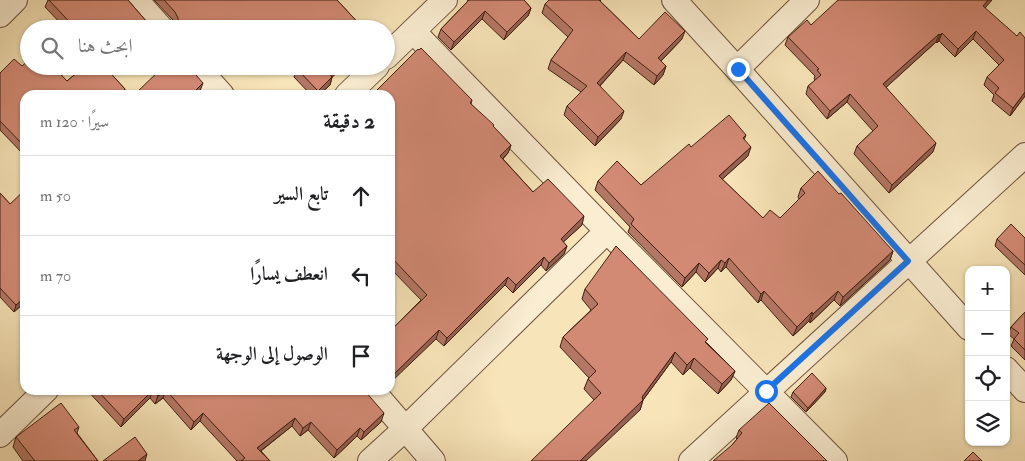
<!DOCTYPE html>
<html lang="ar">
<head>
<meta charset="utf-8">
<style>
  :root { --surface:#fff; --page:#f6f6f6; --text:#202124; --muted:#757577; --line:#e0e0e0 }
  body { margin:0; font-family:"IM FELL Double Pica",Amiri,serif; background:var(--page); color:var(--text); direction:rtl }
  .controls { position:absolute; right:15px; bottom:15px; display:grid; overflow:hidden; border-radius:10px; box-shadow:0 1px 4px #0004 }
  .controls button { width:45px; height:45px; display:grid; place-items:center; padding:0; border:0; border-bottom:1px solid var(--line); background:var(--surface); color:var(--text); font:25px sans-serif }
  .stop { position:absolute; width:15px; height:15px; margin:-11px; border:4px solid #1a73e8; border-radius:50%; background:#fff }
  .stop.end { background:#1a73e8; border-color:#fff; box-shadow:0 1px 5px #0008 }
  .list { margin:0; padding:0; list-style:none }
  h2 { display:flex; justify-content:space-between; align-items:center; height:65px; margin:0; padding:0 20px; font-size:21px }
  h2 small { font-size:16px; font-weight:400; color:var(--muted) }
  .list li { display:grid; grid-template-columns:32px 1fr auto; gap:15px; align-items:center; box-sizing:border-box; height:80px; padding:0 20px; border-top:1px solid var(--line) }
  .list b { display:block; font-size:19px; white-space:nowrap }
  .list em { font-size:16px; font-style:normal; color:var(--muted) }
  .icon { flex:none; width:28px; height:28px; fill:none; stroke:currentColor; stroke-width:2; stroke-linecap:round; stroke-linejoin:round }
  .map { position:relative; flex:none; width:1025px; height:461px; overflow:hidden; direction:ltr }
  .search { position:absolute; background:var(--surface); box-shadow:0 1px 4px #0004; left:20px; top:20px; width:375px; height:55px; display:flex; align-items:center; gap:12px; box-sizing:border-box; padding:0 18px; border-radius:28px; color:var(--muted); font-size:19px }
  .panel { position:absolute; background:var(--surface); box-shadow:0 1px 4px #0004; left:20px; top:90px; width:375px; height:305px; border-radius:15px; direction:rtl }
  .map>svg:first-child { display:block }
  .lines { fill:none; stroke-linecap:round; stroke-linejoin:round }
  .minor-casing { stroke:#6e503b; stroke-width:26 }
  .minor { stroke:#faedd1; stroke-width:24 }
  .wall { fill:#b57765; stroke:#411f11 }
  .shaded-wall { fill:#946152; stroke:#411f11 }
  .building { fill:#d38a75; stroke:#411f11 }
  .route { stroke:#1a73e8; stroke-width:6 }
</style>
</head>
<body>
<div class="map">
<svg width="1025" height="461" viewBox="0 0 1025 461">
  <rect width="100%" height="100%" fill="#f7e4b8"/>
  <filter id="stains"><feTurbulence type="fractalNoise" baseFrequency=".004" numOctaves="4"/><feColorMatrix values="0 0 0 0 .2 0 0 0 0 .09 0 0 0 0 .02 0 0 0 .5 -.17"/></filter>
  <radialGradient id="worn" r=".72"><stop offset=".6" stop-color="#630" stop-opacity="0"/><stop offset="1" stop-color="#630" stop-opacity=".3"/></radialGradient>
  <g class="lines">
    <g class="minor-casing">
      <path id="minor" d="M136,0L162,29
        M674,0L737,69L969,328
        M0,15L15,0
        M413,31L607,231L835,461
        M386,57L445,0
        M196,66L222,95
        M737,69L807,0
        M347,95L377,66
        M1006,369L1025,390
        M372,390L433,461
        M0,435L46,390
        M370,461L405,429L607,231
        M691,461L1025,155"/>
    </g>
    <use href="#minor" class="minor"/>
  </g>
  <path class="wall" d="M48,0H128L153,29H66L45,7Z
    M154,0H337L364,29H175V26L173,20Z
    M468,0H524L531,8L528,16L504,40L482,19L451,50L438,37L441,29L467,2Z
    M549,0H601L600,1L639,39H682L661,61L666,66L663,75L654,85L623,60L600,86L621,119L595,146L564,115L567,106L581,92L548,69L551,60L568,37L542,13L545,4Z
    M985,8L1025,96L1010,116L992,101L994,95L984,85L987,77L999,65L973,39L955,57L939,41L937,43L936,42L886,87L933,152L889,193L854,154L857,146L873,131L847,102L827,119L806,94L808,86L816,80L814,79L815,76L785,45L788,37L811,25Z
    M22,66L67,81L85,66H112L108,71L125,89L123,95H25V156L0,130V73Z
    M153,66H188L200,91L159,72Z
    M299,66H344L332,77L330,85L319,95H311L294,77L297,69Z
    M390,95L472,100L471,104L511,145L508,153L503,159L533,192L582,225L563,242L567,246L564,254L546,271L541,265L513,293L505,285L444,346L436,339L392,329L421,300L390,268Z
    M746,135L744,140L748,156L722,179L763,218H780L799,199L798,197L801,188L893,251L890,260L840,306L834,300L810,323L809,321L793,336L761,300L758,303L726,267L721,272L718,268L705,282L696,272L682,287L628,232L630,227L595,190L598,181L641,185L691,147Z
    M0,193L10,204L25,302L14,312L0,297Z
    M1025,238V275L995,246L997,239Z
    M585,289L707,343L735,371L731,380L718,394L690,368L683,375L671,362L643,400L640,410L594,400L584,389L588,379L589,378L560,347L563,337L591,310L582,299Z
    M1025,312V360L1011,346L1014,339L1008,334L1011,327Z
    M826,388L825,392L806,412L791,397L793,392Z
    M87,390H364L381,422L361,440L357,436L334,458L308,430L300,436L292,426L261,451L270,461H237L200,421L191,430L163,398L155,404L150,398L121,427Z
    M79,427L77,433L98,461H23L13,447L16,437Z
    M739,430L827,461L732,445L737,439L736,438Z"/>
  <path class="shaded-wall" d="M988,0H992L980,14L983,6Z
    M531,8L528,16L504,40L507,32Z
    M485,11L482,19L451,50L454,42Z
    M286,22L284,29H279Z
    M685,31L682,39L655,67L658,58Z
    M976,31L973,39L955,57L958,49Z
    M942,33L939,41L937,43L940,35Z
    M939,34L936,42L880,93L883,84Z
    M626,52L623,60L594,92L597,83Z
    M109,66H112L107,72Z
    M338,66H344L327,82L330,74Z
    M666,66L663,75L654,85L657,76Z
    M332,77L330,85L319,95H316L318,91Z
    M203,83L200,91L196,95V90Z
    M1025,92V96L1010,116L1013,108Z
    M850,94L847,102L827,119L830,111Z
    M624,111L621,119L595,146L598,137Z
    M936,143L933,152L889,193L892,185Z
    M511,145L508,153L497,164L500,156Z
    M751,147L748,156L716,185L719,176Z
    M584,216L582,225L558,247L561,239Z
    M567,246L564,254L546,271L549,263Z
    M893,251L890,260L840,306L843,297Z
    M544,257L541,265L513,293L516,285Z
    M729,258L726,267L721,272L725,263Z
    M721,260L718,268L705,282L709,273Z
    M699,263L696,272L682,287L685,278Z
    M508,277L505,285L444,346L447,338Z
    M764,291L761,300L758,303L761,294Z
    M838,291L834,300L810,323L813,314Z
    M25,297V302L14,312L16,305Z
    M812,312L809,321L793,336L797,327Z
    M439,330L436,339L390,383V378Z
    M675,352L671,362L643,400L640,410L586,461H580L642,397Z
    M694,358L690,368L683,375L687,365Z
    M735,371L731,380L718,394L722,384Z
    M826,388L825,392L806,412L808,408Z
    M153,390L150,398L121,427L124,419Z
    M166,390L163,398L155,404L158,396Z
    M203,413L200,421L191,430L194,422Z
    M384,413L381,422L361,440L364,432Z
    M295,418L292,426L254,456L257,448Z
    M311,422L308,430L300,436L303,428Z
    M360,428L357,436L334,458L337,450Z
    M147,454L145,461H138Z"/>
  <path class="building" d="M49,0H128L153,29H76Z
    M164,0H337L364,29H292L286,22L279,29H176L178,25V18L175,12Z
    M469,0H524L531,8L507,32L485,11L454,42L441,29Z
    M549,0H599L639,39L665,12L685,31L658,58L666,66L657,76L626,52L597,83L624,111L598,137L567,106L587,86L551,60L573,30L545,4Z
    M838,0H988L983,6L1017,36L1020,32L1025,38V92L1013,108L995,93L999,88L987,77L1004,60L976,31L958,49L942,33L940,35L939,34L883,84L936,143L892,185L857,146L878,126L850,94L830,111L808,86L821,75L817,70L819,69L788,37L807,20L811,25Z
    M421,48L472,100L470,103L494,125L493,126L511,145L500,156L533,192L548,179L584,216L561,239L567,246L549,263L544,257L516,285L508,277L447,338L439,330L390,378V327L392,329L427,295L390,256V95H372L418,49L419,50Z
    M14,59L22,66L29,60V66H53L67,81L85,66H104L125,89L120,95H25V147L0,121V73Z
    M164,66H188L203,83L196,90L200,95H134Z
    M299,66H338L330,74L332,77L318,91L297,69Z
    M729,115L746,135L743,138L751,147L719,176L763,218L770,210L780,218L805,193L801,188L818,171L839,194L841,193L893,251L843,297L838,291L813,314L812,312L797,327L764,291L761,294L729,258L725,263L721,260L709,273L699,263L685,278L631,224L634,219L598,181L617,161L641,185L689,144L691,147Z
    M25,190V297L16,305L0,288V193L10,204Z
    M1011,224L1025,238V265L997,239Z
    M616,246L708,339L705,342L735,371L722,384L694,358L687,365L675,352L642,397L643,400L580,461H531L601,393L588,379L596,371L563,337L598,304L585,289Z
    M1025,312V350L1014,339L1019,333L1011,327Z
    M812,373L826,388L808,408L793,392Z
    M97,390H153L124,419Z
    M153,390H364L384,413L364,432L360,428L337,450L311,422L303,428L295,418L257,448L270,461H241L245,458L203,413L194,422L166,390L158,396Z
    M61,403L79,427L74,430L98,461H35L16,437Z
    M769,403L827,461H713L732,445L742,433L739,430Z
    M135,437L147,454L138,461H103Z
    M973,452L982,461H964Z"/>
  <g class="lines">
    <path class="route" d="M738,69L908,261L766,391"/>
  </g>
  <rect width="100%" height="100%" filter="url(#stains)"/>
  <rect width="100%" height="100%" fill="url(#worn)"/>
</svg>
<div class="controls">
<button>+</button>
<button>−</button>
<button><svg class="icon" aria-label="locate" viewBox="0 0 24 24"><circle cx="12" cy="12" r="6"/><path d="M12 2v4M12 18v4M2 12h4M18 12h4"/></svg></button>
<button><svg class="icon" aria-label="layers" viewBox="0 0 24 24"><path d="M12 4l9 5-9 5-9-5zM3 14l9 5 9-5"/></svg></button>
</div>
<div class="stop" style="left:766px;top:391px"></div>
<div class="stop end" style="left:738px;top:69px"></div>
<div class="search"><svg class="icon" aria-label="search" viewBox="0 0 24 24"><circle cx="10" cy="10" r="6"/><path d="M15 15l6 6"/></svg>ابحث هنا</div>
<section class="panel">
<h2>2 دقيقة<small>سيرًا · 120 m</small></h2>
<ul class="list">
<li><svg class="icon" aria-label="ahead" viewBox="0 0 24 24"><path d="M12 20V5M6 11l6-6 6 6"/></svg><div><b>تابع السير</b></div><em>50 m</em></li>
<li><svg class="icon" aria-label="left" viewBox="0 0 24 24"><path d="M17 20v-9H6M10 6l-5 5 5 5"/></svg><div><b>انعطف يسارًا</b></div><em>70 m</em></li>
<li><svg class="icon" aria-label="arrive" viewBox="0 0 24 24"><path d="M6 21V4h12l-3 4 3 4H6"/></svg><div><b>الوصول إلى الوجهة</b></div></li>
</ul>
</section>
</div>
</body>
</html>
